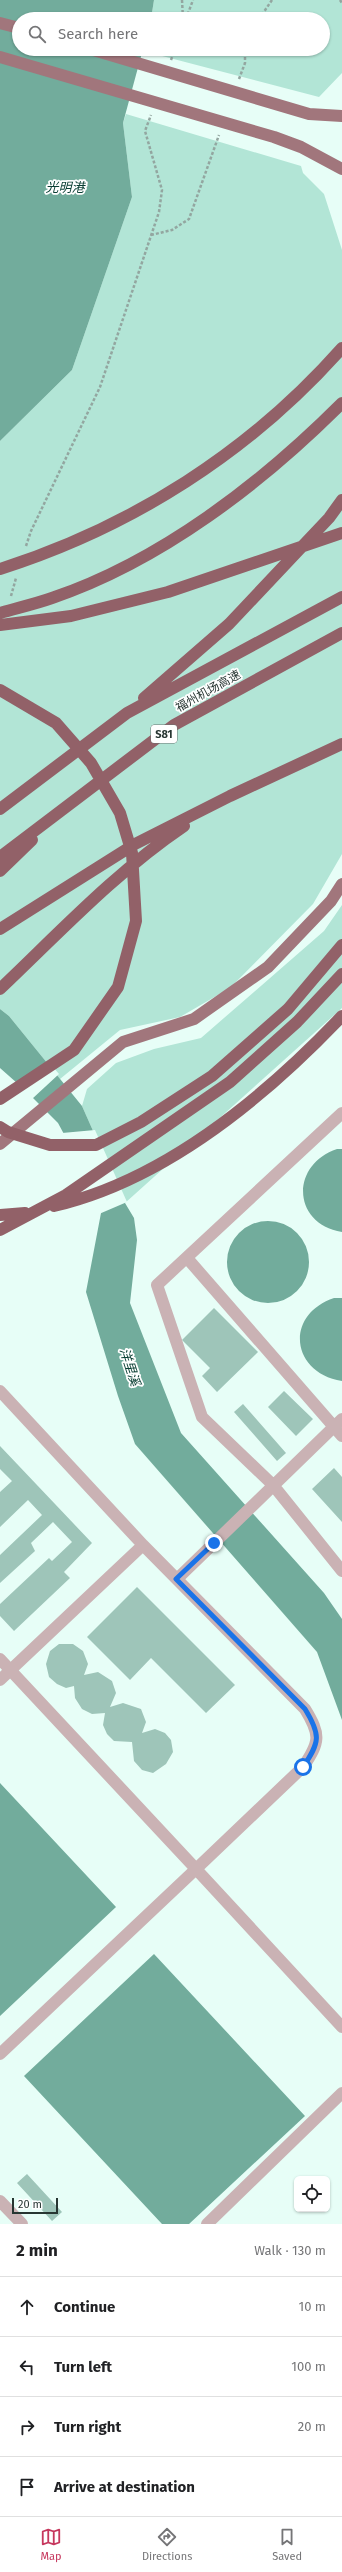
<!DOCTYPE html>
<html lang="en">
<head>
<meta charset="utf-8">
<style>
  :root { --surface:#fff; --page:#f6f6f6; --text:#202124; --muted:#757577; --line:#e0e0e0; --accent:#c6375d }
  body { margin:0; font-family:"Fira Sans","Noto Sans SC",sans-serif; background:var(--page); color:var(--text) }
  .controls { position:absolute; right:12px; bottom:12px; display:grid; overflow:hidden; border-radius:6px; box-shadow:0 1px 3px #0004 }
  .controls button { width:36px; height:36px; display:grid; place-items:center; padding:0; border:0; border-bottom:1px solid var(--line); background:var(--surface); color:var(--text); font:20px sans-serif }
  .scale { position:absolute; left:12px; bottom:10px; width:46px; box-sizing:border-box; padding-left:4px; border:2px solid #273632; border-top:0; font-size:11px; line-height:14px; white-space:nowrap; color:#273632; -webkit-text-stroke:3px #fff; paint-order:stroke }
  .stop { position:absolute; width:12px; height:12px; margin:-9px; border:3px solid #1a73e8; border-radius:50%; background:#fff }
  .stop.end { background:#1a73e8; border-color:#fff; box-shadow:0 1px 4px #0008 }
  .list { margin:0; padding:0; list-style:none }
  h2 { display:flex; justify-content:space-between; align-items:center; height:52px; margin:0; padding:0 16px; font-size:17px }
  h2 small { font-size:13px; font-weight:400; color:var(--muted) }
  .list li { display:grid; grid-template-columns:26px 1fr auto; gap:12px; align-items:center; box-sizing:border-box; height:60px; padding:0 16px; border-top:1px solid var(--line) }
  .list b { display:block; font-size:15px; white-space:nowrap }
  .list em { font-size:13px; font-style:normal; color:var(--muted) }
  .icon { flex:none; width:22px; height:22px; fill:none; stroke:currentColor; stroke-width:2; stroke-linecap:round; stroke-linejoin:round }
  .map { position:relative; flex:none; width:342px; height:2224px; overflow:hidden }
  .search { position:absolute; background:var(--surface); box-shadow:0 1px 3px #0004; left:12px; right:12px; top:12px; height:44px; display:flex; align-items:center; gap:10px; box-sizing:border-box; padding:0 14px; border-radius:22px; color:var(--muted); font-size:15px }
  .sheet { height:292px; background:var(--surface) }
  nav { display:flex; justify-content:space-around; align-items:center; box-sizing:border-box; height:56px; border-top:1px solid var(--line); background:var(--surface); font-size:11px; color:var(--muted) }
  nav a { display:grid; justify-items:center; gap:2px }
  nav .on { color:var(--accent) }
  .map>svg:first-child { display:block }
  .green { fill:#b2e5d6 }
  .water { fill:#72ac9c }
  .pier { fill:#e7fef7 }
  .building { fill:#9ec5b9 }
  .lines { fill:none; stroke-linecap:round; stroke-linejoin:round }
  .path { stroke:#93a6a0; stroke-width:2.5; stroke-dasharray:3 2; stroke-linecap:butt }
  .minor { stroke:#cab2b4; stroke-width:12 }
  .major { stroke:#a1767c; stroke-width:12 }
  .highway { stroke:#926168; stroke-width:12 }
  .route { stroke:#1a73e8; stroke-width:5 }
  .labels { text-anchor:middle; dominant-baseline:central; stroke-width:3.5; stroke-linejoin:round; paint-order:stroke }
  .shield { fill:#fff; stroke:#687270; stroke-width:1 }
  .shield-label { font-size:11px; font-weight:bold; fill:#273632 }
  .street-label { font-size:12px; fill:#273632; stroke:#fff }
  .water-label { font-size:13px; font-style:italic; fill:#093e33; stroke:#fff }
</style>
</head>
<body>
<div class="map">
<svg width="342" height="2224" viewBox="0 0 342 2224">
  <rect width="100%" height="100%" fill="#e7fef7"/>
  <path class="green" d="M154,0H342V73L319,97L143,51L323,49V19H151Z
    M126,114L301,166L303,173L324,194L342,250V854L313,904L230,988L180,1017L120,1030L60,1079L9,1016L0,1009V441L72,370L132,197L123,123Z
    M342,905V1008L125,1203L82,1106L87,1089L116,1063L154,1049L201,1038L324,931Z"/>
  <path class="water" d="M0,0H154L151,19H19V49H143L123,123L132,197L72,370L0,441Z
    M0,1009L9,1016L82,1106L125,1203L134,1218L137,1240L130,1303L181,1433L324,1593L342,1619V1720L317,1652L135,1444L118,1396L86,1292L101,1213L100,1201L58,1123L26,1091L0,1068Z
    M337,1149H342V1232C292,1224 290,1165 337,1149Z
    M227 1262a41 41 0 1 1 82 0a41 41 0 1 1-82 0Z
    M334,1298H342V1381C291,1373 284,1315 334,1298Z
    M0,1783L116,1907L0,2016Z
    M154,1954L305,2116L189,2224H162L24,2076Z"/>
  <path class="pier" d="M48,1061L59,1074L32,1099L16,1085Z
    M95,1130L127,1202L99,1214L98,1202L62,1133Z"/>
  <path class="building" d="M214,1308L258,1352L217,1392L202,1376L210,1368L182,1340Z
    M284,1391L313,1419L296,1436L268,1407Z
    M243,1404L286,1453L277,1461L234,1412Z
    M0,1446L92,1543L64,1572L70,1578L14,1631L0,1616V1604L49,1558L52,1561L72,1542L53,1522L31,1543L35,1551L0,1583V1555L42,1515L28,1500L0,1527V1492L12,1481L0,1469Z
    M334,1468L342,1477V1522L312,1489Z
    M137,1587L235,1685L206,1713L151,1658L130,1680L87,1637Z
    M59,1644H73L83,1651L88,1664L84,1675L98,1672L112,1681L116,1693L110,1707L123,1703L141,1709L146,1722L142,1733L155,1729L165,1733L171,1740L173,1752L166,1764L153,1773L142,1770L134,1761L132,1742L114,1741L107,1734L103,1725L105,1713L92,1714L82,1709L75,1698L74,1686L66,1688L57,1684L49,1677L46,1664L50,1651Z
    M27,2174L62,2212L52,2221L17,2183Z"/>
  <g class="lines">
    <path class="path" d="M182,0L183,19
      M340,0L342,3
      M186,19L193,0
      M259,19L272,0
      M171,60L175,49
      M239,79L245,63V49
      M151,235L172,230L189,219L219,135
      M26,546L31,531L100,387L159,212L162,190L145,131L151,115
      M11,596L16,578"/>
    <path class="minor" d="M342,1113L157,1285L202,1417L273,1485L342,1571
      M187,1258L342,1436
      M0,1391L143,1545L305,1709C321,1735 320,1742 303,1767L196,1869L342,2027
      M177,1579L342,1419
      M0,1659L196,1869L0,2054
      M0,1680L143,1545
      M0,2201L22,2224
      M207,2224L342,2093"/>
    <path class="major" d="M0,23L19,28
      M90,49L309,114L342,116
      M0,57L274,137L301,147L342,169
      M0,1144L123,1042L194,1019L268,967L331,901L342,884"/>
    <path class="highway" d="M0,569C132,527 250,452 342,348
      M0,613C17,608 35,604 52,598C161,561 262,483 342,403
      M0,625L71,616L168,592L342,533
      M0,690L56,723L91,763L120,813L132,853L136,921L118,987L74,1050L0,1099
      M144,698L229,624L329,518L342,500
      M0,809L127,713L342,597
      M0,857L174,725L342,633
      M0,871L32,840
      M0,929L135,844L230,796L342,744
      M0,989C59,933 116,872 184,826
      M0,1127L8,1132L50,1145H96L141,1122L212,1076L288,1009L342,945
      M54,1206C165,1180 265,1097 342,1016
      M0,1215L25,1213
      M0,1230L66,1195L230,1082L297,1022L342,974"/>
  </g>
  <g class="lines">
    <path class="route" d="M214,1543L176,1579L305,1709C321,1735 320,1742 303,1767"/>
  </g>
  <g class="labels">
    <rect class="shield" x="151" y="725" width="26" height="18" rx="3"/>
    <g class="shield-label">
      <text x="164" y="734">S81</text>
    </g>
    <g class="street-label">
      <text transform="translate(208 691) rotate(-29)">福州机场高速</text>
    </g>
    <g class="water-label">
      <text x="65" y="187">光明港</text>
      <text transform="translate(130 1367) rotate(72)">洋里溪</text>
    </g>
  </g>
</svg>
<div class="controls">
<button><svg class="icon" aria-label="locate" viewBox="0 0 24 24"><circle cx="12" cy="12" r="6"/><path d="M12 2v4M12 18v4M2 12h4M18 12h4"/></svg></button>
</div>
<div class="scale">20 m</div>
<div class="stop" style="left:303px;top:1767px"></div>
<div class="stop end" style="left:214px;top:1543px"></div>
<div class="search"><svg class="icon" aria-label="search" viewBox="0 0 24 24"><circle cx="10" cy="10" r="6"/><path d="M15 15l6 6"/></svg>Search here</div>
</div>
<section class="sheet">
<h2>2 min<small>Walk · 130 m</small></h2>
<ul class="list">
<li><svg class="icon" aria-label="ahead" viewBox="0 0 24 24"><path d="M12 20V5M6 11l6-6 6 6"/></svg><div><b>Continue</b></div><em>10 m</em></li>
<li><svg class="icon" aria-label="left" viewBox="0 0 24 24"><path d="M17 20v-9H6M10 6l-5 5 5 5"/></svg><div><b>Turn left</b></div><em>100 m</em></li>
<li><svg class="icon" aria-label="right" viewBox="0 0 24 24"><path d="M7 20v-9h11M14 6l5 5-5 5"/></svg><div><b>Turn right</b></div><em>20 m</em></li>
<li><svg class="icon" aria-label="arrive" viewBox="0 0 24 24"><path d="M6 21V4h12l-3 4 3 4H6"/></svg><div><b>Arrive at destination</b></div></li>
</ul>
</section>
<nav>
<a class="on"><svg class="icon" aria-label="map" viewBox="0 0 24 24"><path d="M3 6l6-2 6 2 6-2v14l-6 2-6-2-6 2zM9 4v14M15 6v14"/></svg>Map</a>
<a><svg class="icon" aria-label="directions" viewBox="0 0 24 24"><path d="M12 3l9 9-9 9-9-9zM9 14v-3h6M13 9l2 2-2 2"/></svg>Directions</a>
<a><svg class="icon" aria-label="saved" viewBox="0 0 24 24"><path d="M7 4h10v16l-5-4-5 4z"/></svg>Saved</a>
</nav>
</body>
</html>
